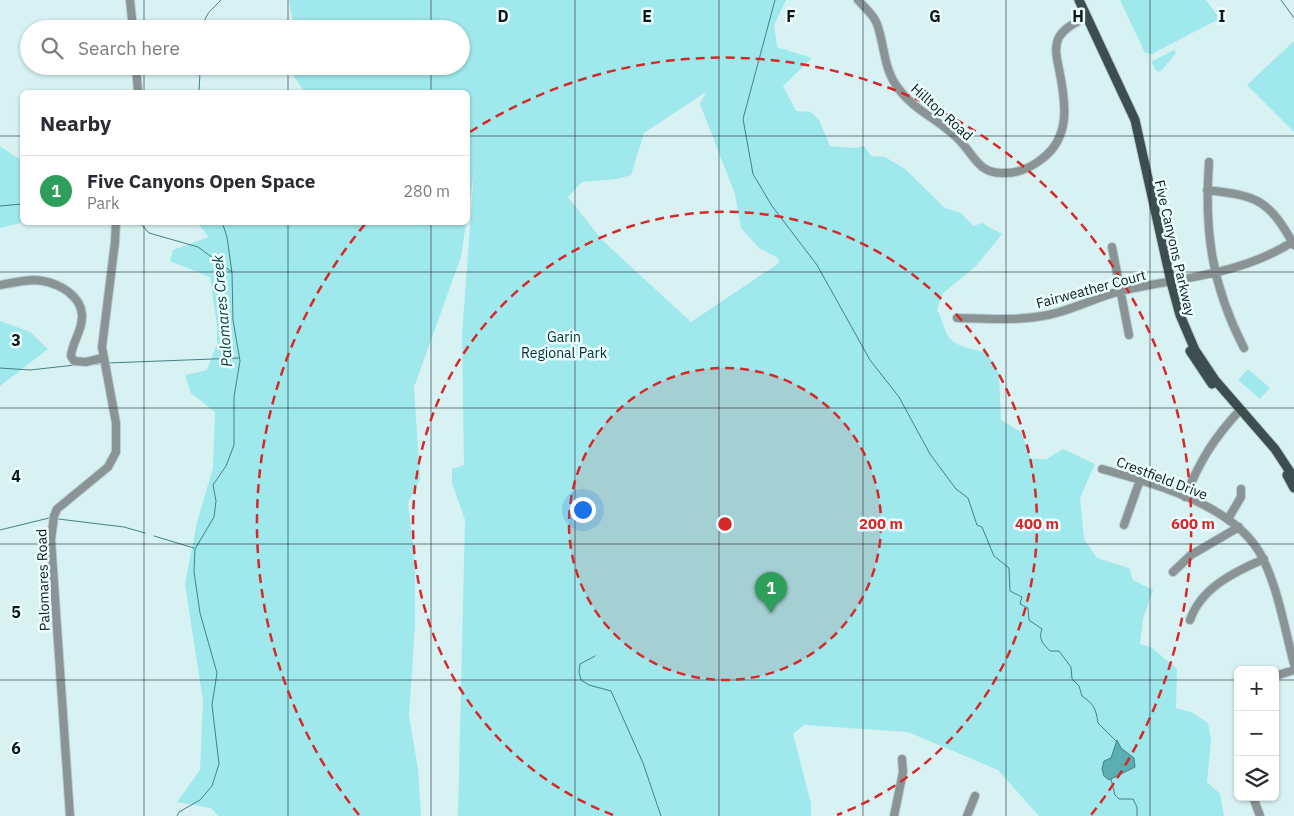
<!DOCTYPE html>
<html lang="en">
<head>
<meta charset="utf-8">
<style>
  :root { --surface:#fff; --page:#f7f7f7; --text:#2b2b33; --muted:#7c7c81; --line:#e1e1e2; --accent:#c3428b }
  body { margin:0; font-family:"IBM Plex Sans",sans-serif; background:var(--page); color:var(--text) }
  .controls { position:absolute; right:15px; bottom:15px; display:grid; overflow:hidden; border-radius:8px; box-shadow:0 1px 4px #0004 }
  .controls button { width:45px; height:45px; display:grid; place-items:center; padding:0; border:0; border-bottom:1px solid var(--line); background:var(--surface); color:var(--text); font:25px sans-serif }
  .you { position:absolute; left:582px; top:509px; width:18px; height:18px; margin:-12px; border:4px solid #fff; border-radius:50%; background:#1a73e8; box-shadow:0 0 0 8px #1a73e833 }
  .badge { display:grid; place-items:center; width:32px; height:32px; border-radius:50%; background:var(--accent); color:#fff; font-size:16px; font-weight:700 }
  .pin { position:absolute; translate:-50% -41px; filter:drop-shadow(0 1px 2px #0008) }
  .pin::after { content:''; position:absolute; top:26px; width:18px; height:15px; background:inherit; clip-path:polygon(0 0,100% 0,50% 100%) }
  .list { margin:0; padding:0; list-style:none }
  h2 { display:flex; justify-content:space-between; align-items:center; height:65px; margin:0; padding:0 20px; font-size:21px }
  h2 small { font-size:16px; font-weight:400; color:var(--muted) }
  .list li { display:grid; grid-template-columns:32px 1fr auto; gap:15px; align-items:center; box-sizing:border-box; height:70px; padding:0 20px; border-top:1px solid var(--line) }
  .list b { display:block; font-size:19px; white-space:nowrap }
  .list p { margin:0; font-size:16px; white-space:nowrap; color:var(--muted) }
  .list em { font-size:16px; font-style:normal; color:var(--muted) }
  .icon { flex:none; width:28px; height:28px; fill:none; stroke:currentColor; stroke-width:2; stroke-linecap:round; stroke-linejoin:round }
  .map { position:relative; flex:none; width:1294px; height:816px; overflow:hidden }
  .search { position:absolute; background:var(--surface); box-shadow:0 1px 4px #0004; left:20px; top:20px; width:450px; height:55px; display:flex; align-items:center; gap:12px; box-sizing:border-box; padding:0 18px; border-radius:28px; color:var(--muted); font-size:19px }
  .panel { position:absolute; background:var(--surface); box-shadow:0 1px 4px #0004; left:20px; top:90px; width:450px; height:135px; border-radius:8px }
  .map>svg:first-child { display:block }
  .green { fill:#9fe8eb; fill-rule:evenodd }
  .water { fill:#5baeb2; stroke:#448184 }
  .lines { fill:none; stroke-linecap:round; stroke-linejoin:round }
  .stream { stroke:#448184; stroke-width:1 }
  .minor-casing { stroke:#b8cfd0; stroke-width:10 }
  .major-casing { stroke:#b8cfd0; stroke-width:11 }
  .minor { stroke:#8a9495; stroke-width:8 }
  .major { stroke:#3c4e4e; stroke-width:9 }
  .grid { fill:none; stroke:#0f1819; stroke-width:1; stroke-opacity:0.55 }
  .ring { fill:none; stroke:#d62828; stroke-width:2.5; stroke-dasharray:9 6 }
  .labels { text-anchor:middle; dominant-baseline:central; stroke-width:5; stroke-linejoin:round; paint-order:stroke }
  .street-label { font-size:14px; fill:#0f1819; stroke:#eafeff }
  .park-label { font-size:14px; fill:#053031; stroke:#eafeff }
  .water-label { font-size:15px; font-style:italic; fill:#093335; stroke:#eafeff }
  .grid-label { font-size:16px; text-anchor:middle; font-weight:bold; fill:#0f1819; stroke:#eafeff; stroke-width:5; stroke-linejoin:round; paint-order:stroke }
  .centre { fill:#d62828; stroke:#eafeff; stroke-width:2.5 }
  .ring-label { font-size:15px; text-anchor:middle; font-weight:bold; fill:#d62828; stroke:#eafeff; stroke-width:5; stroke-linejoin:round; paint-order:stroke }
</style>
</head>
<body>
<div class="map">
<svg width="1294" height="816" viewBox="0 0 1294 816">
  <rect width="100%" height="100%" fill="#d8f2f3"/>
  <path class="green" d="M289,0H786L774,25L777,47L812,58L783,86L796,111L811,112L819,120L830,146L855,148L864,146L871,156L885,157L905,169L945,208L961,213L973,226L982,223L1002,234L976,266L943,293L937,310C943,319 943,328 948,336C955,347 974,349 987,353L999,373L1001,420L1021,432L1031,459H1046L1063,449L1095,464L1080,498L1084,539L1097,558L1129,568L1133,580L1153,590L1143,619L1140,644L1151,647L1177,669L1176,708L1193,713L1208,723L1211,741L1207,782L1220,794L1224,816H1039L998,770L908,732L804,725L793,734L811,803V816H458L465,520L452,483V469L464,465L462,336L474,172L468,213V92H305L294,77L295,66H461V29H294ZM706,92L700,104L735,194L741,228L759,248L778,258L779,263L691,322L602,240L568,197L582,182L617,179L631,175L644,133Z
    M1120,0H1206L1217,15V20L1152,54L1145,53Z
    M1294,41V132L1247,85Z
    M1174,50L1176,53L1162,70L1157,72L1151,62Z
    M0,146L22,161L21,223L0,228Z
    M197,223H466L461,257L414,387L420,479L408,503L415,561V626L409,715L418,769L421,816H218L211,808L177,802L200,770L203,701L185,584L197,522L213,468L215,412L191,393L185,375L207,370L217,344V326L210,277L170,261L173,250L209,237Z
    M0,321L30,332L48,349L0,386Z
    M1248,369L1270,388L1260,399L1238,380Z"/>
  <path class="water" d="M1117,740L1121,748L1134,758L1135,767L1109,780L1104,776L1102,769L1104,761L1111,758Z"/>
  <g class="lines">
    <path class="stream" d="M775,0L743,119L753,174L772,206L817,265L870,360L899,397L930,454L956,489L968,498L977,525L982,527L994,556L1009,568L1010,591L1022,597L1020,604L1028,608L1029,620L1042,629C1038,639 1043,644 1050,651H1059L1071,667L1072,679L1079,686L1082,696C1094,704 1096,709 1098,723L1117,742
      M1281,0L1294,18
      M204,29C203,14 212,10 221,0
      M199,92L200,73L205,66
      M0,206L22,204
      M139,222L149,233L198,247L232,272
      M108,363L239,358
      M92,364H99
      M0,368L30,370L75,365
      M58,519L124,527L145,533
      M0,530L49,518
      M154,536L194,548
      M595,656L580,664L579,672L581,680L589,685L611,691L643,763L661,816
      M1111,779L1115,795L1119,799H1133L1137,807V816
      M177,816L179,812L200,800L212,786L219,764L212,705L217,673L200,613L194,572L195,549L214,517L216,501L213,485L226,466L234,445V397L240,361L233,320L232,273L227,237L222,222"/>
    <g class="minor-casing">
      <path id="minor" d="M130,0L133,29
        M858,0C864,7 874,15 877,24C885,46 883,68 898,88C915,112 943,121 961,142C976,158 979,174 1005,173C1020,173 1032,167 1043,158C1070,137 1066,105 1060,74C1058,62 1053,49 1059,37C1065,27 1077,22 1086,17
        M136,66L138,92
        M1209,162C1204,232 1212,286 1244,348
        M1207,190C1258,196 1268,199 1294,245
        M1112,247L1129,335
        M0,285C13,283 30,278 43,281C60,284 81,296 82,315C83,330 72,342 71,356L74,361L86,362L102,358
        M957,318C987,319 1018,321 1048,315C1073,310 1096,297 1121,291C1177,278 1242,275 1292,242
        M1102,469C1155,484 1240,506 1264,561C1279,593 1285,630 1294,664
        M1185,497C1200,461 1213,439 1240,410
        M1228,519L1241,497V489
        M1124,525L1140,480
        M1173,572L1191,555L1239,527
        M1190,620C1201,588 1234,572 1264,559
        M1275,676L1294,670
        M1253,797L1260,816
        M70,816L51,540L54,516L57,509L108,467L116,452V423L102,347L115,242L116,222
        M894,816L903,772L902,759
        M967,816L975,796"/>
    </g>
    <g class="major-casing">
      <path id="major" d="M1079,0L1135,120L1171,282L1180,315L1195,350L1215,380L1275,449L1294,478
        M1190,351L1212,384
        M1287,475L1294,488"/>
    </g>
    <use href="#minor" class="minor"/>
    <use href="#major" class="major"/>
  </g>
  <path class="grid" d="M144,0V29M288,0V29M431,0V29M575,0V816M719,0V816M863,0V816M1006,0V816M1150,0V816M144,66V92M288,66V92M431,66V92M0,136H22M468,136H1294M144,222V816M288,222V816M431,222V816M0,272H1294M0,408H1294M0,544H1294M0,680H1238M1275,680H1294"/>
  <circle cx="725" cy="524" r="156" fill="#d62828" fill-opacity=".12"/>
  <g class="ring">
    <circle cx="725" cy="524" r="156"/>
    <path d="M613 815A312 312 0 1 1 837 815"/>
    <path d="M359 815A468 468 0 0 1 366 223M470 132A468 468 0 0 1 1091 815"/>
  </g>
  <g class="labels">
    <g class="street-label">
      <text transform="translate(942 112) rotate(42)">Hilltop Road</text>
      <text transform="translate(1175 248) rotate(77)">Five Canyons Parkway</text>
      <text transform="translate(1091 289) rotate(-15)">Fairweather Court</text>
      <text transform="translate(1162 478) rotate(21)">Crestfield Drive</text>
      <text transform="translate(43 580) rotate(-92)">Palomares Road</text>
    </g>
    <g class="park-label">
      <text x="564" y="337">Garin<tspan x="564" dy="16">Regional Park</tspan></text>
    </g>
    <g class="water-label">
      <text transform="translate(222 311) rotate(-95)">Palomares Creek</text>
    </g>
  </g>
  <g class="grid-label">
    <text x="503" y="22">D</text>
    <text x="647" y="22">E</text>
    <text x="791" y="22">F</text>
    <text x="935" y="22">G</text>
    <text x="1078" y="22">H</text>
    <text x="1222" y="22">I</text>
    <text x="16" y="346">3</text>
    <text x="16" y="482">4</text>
    <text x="16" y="618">5</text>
    <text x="16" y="754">6</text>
  </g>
  <circle cx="725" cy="524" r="8" class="centre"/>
  <g class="ring-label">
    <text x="881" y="529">200 m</text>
    <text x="1037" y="529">400 m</text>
    <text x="1193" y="529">600 m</text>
  </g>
</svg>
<div class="controls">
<button>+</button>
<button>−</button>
<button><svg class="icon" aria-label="layers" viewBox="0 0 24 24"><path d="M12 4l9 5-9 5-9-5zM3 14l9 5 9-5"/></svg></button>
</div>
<div class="you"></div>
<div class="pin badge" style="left:771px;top:613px;background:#2e9e5b">1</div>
<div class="search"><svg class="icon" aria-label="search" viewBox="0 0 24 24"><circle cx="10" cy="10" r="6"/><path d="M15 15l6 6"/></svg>Search here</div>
<section class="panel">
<h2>Nearby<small></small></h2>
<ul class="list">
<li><span class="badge" style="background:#2e9e5b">1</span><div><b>Five Canyons Open Space</b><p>Park</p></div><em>280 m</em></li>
</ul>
</section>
</div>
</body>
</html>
